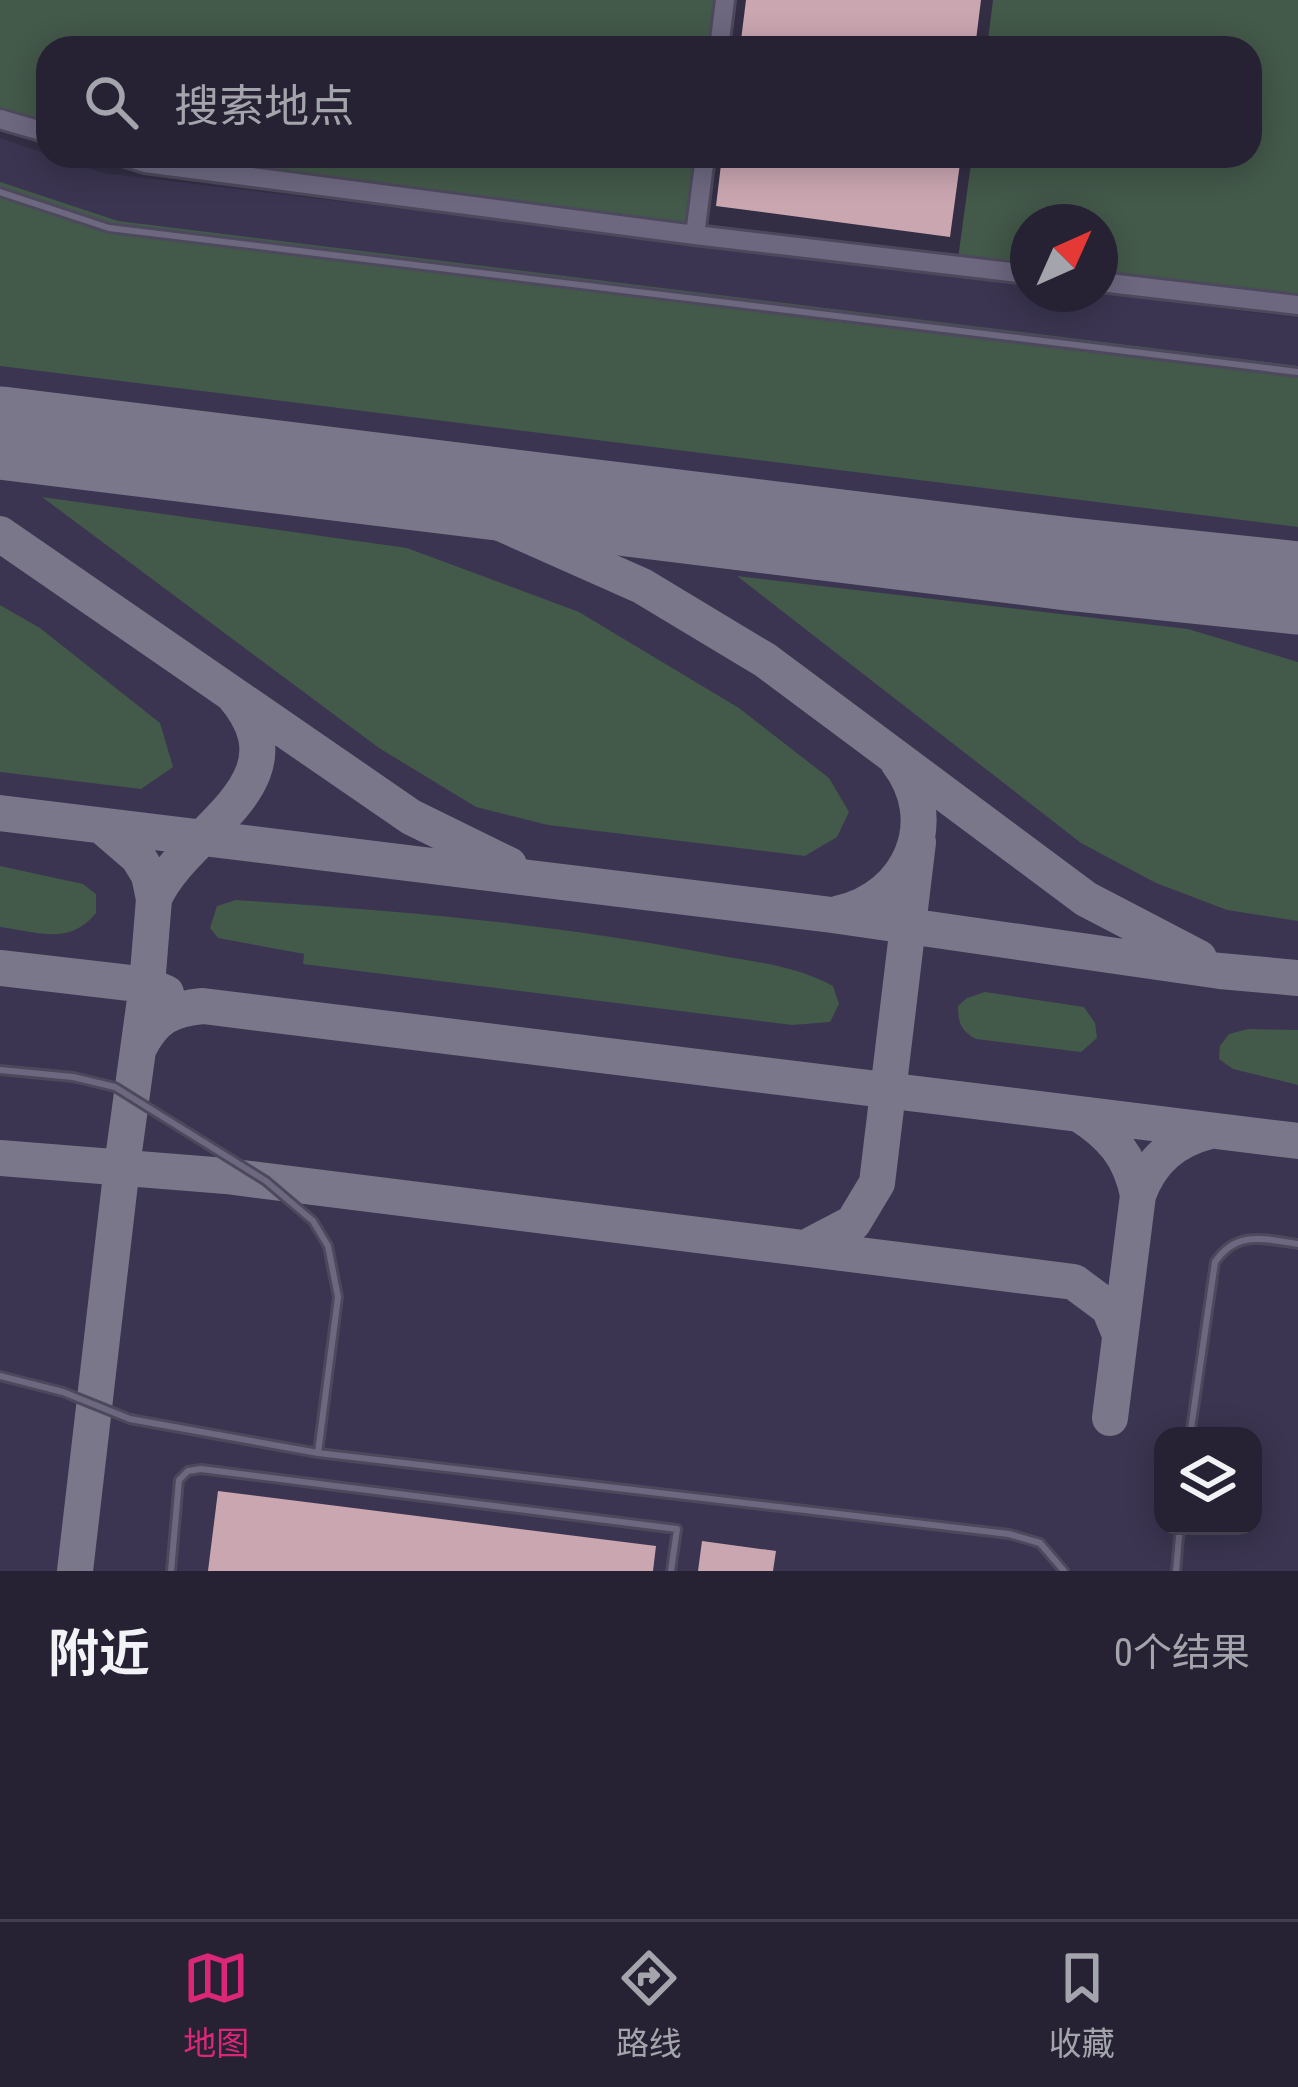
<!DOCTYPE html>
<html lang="zh">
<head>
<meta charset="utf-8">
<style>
  :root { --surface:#262233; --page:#322f3f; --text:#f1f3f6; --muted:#a4a4ac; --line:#423f4e; --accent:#db2777 }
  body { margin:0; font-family:"Roboto Condensed","Noto Sans SC",sans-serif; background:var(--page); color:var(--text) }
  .controls { position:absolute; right:36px; bottom:36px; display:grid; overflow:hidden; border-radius:24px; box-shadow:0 6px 30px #0003 }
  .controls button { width:108px; height:108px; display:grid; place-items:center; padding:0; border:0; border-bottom:3px solid var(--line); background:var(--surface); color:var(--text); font:60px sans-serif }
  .compass { position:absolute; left:1010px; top:204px; width:108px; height:108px; border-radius:50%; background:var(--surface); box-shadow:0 6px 30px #0003; rotate:45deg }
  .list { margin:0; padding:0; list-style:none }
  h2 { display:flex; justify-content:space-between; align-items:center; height:156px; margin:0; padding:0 48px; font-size:51px }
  h2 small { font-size:39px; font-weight:400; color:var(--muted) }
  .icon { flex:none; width:66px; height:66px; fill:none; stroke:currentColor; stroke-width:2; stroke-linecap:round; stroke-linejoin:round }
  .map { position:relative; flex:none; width:1298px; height:1571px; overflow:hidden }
  .search { position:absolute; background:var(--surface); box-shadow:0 6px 30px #0003; left:36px; right:36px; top:36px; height:132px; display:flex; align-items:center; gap:30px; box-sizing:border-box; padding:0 42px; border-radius:36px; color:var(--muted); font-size:45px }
  .sheet { height:348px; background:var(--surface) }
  nav { display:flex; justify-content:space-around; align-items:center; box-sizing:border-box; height:168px; border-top:3px solid var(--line); background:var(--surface); font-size:33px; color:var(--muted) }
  nav a { display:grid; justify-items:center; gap:6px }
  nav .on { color:var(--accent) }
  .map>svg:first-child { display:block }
  .built { fill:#3b3551; fill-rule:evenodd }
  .green { fill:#43594a }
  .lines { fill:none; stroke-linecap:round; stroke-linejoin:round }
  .taxiway { stroke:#7b778a; stroke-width:36 }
  .runway { stroke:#7b778a; stroke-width:93 }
  .building { fill:#caa6b1 }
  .lane-casing { stroke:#4d495c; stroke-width:12 }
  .secondary-casing { stroke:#4d495c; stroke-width:24 }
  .lane { stroke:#6d6880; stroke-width:6 }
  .secondary { stroke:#6d6880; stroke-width:18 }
</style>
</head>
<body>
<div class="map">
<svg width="1298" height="1571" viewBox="0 0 1298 1571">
  <rect width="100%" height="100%" fill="#332e44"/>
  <path class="built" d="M0,138L103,173L1028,284V294L1100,293L1298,318V1571H0ZM1163,1436H1253V1526H1163Z"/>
  <path class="green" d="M0,0H725L719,48H48V129L0,112Z
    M993,0H1298V303L1100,281V222H1028V273L957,266L972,156H1250V48H987Z
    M126,156H705L695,235Z
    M0,182L118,221L1298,366V527L0,366Z
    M42,497L407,548L579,612L739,708L829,778L849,812L837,837L805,856L548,825L476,807L379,748Z
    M737,576L1188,629L1298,662V921L1227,910L1156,883L1081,843Z
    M0,605L40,628L160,723L173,767L141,789L0,772Z
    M0,866L83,884L96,894V913C69,946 39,932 0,927Z
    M236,900C391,910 548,923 701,952C745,961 793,964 833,986L839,1004L830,1022L792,1025L303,964L304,954L218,938L210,928L217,906Z
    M985,992L1084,1007L1095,1023L1097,1038L1081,1052L976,1039C961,1031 958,1023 958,1006L967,998Z
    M1248,1029L1298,1030V1085L1233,1069L1219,1059L1220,1046L1229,1034Z"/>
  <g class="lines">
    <path class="taxiway" d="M323,472L498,522L642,586L765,660L1086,899L1199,958
      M0,534L411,817L509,865
      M1069,564L1170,576L1298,613
      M0,813L832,915L1220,971L1298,978
      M154,899C183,830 311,784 232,694
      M840,913C910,897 943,821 898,762
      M0,968L147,985L166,993
      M139,1048C154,1018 170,1009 203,1006L1298,1141
      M1079,1114C1112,1135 1130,1156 1138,1195
      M0,1158L226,1176L1074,1282L1109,1308L1119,1332
      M811,1245L853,1223L877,1183L918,842
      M1110,1418L1138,1195C1151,1160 1174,1140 1210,1131
      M75,1571L122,1166L147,985L154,899L149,875L138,857L102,826"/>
    <path class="runway" d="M0,433L1069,564L1298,588"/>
  </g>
  <path class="building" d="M746,0H981L975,48H740Z
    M722,156H961L950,237L716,206Z
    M218,1491L656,1546L653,1571H208Z
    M702,1541L776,1551L773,1571H698Z"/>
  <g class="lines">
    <g class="lane-casing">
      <path id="lane" d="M0,192L109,228L1298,372
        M0,1070L73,1077L115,1087L266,1181L313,1221L328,1246L338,1297L318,1453
        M0,1376L63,1392L130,1419L318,1453L1009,1534L1040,1543L1064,1571
        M1190,1436L1215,1262C1237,1230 1263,1239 1298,1244
        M171,1571L179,1480L188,1471L201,1469L677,1529L671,1571
        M1176,1571L1180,1526"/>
    </g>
    <g class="secondary-casing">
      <path id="secondary" d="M719,48L725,0
        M0,119L48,133
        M123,156L145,163L695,235L1028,274
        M695,235L705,156
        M1100,282L1298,305"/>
    </g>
    <use href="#lane" class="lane"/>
    <use href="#secondary" class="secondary"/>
  </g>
</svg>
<div class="controls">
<button><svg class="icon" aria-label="layers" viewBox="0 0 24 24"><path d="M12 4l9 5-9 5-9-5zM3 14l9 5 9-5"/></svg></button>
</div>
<svg class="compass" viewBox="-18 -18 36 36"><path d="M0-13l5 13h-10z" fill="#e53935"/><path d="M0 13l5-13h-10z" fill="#a4a4ac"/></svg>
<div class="search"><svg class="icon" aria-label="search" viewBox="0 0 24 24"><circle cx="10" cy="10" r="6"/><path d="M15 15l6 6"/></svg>搜索地点</div>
</div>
<section class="sheet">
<h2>附近<small>0个结果</small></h2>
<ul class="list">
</ul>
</section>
<nav>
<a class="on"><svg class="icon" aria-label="map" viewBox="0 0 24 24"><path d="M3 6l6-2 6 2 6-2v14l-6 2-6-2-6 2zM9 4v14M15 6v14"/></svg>地图</a>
<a><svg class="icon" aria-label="directions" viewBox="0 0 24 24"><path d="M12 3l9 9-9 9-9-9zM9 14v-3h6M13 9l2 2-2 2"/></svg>路线</a>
<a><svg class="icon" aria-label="saved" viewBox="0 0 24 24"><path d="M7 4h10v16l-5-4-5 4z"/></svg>收藏</a>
</nav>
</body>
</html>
